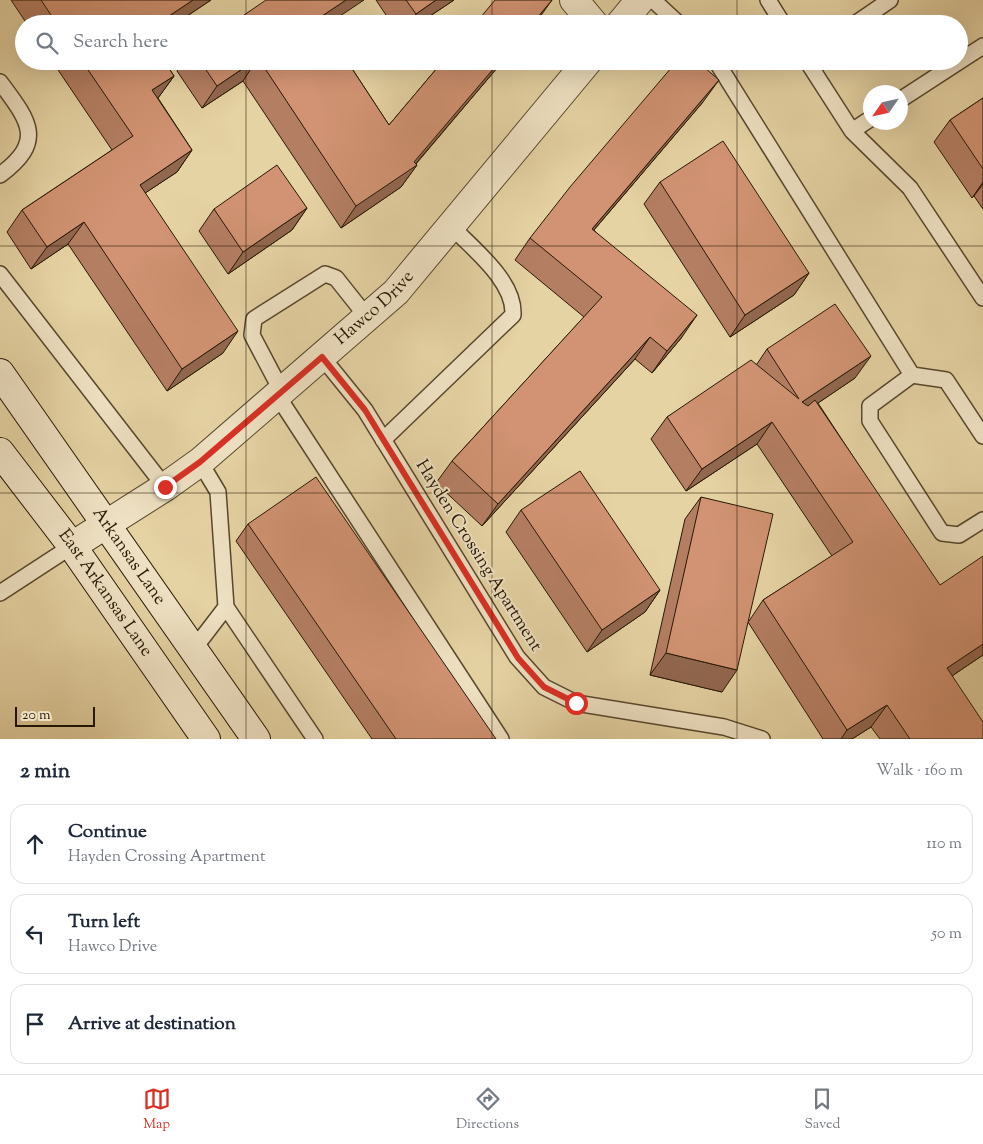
<!DOCTYPE html>
<html lang="en">
<head>
<meta charset="utf-8">
<style>
  :root { --surface:#fff; --page:#f6f6f7; --text:#1f2937; --muted:#747a83; --line:#e0e1e3; --accent:#d93025 }
  body { margin:0; font-family:"Sorts Mill Goudy",serif; background:var(--page); color:var(--text) }
  .compass { position:absolute; left:863px; top:85px; width:45px; height:45px; border-radius:50%; background:var(--surface); box-shadow:0 5px 20px #0002; rotate:236deg }
  .scale { position:absolute; left:15px; bottom:12px; width:80px; box-sizing:border-box; padding-left:5px; border:2px solid #261805; border-top:0; font-size:14px; line-height:18px; white-space:nowrap; color:#261805; -webkit-text-stroke:4px #efe2c4; paint-order:stroke }
  .stop { position:absolute; width:15px; height:15px; margin:-11px; border:4px solid #d93025; border-radius:50%; background:#fff }
  .stop.end { background:#d93025; border-color:#fff; box-shadow:0 1px 5px #0008 }
  .list { margin:0; padding:0; list-style:none }
  h2 { display:flex; justify-content:space-between; align-items:center; height:65px; margin:0; padding:0 20px; font-size:21px }
  h2 small { font-size:16px; font-weight:400; color:var(--muted) }
  .list li { display:grid; grid-template-columns:32px 1fr auto; gap:15px; align-items:center; box-sizing:border-box; height:80px; margin:0 10px 10px; padding:0 10px; border:1px solid var(--line); border-radius:15px }
  .list b { display:block; font-size:19px; white-space:nowrap }
  .list p { margin:0; font-size:16px; white-space:nowrap; color:var(--muted) }
  .list em { font-size:16px; font-style:normal; color:var(--muted) }
  .icon { flex:none; width:28px; height:28px; fill:none; stroke:currentColor; stroke-width:2; stroke-linecap:round; stroke-linejoin:round }
  .map { position:relative; flex:none; width:983px; height:739px; overflow:hidden }
  .search { position:absolute; background:var(--surface); box-shadow:0 5px 20px #0002; left:15px; right:15px; top:15px; height:55px; display:flex; align-items:center; gap:12px; box-sizing:border-box; padding:0 18px; border-radius:28px; color:var(--muted); font-size:19px }
  .sheet { height:335px; background:var(--surface) }
  nav { display:flex; justify-content:space-around; align-items:center; box-sizing:border-box; height:70px; border-top:1px solid var(--line); background:var(--surface); font-size:14px; color:var(--muted) }
  nav a { display:grid; justify-items:center; gap:2px }
  nav .on { color:var(--accent) }
  .map>svg:first-child { display:block }
  .lines { fill:none; stroke-linecap:round; stroke-linejoin:round }
  .lane-casing { stroke:#56472d; stroke-width:18 }
  .street-casing { stroke:#56472d; stroke-width:30 }
  .secondary-casing { stroke:#261805; stroke-width:30 }
  .lane { stroke:#efe2c4; stroke-width:15 }
  .street { stroke:#efe2c4; stroke-width:28 }
  .secondary { stroke:#efe2c4; stroke-width:28 }
  .wall { fill:#b47e63; stroke:#261805 }
  .shaded-wall { fill:#926750; stroke:#261805 }
  .building { fill:#d19373; stroke:#261805 }
  .route { stroke:#d93025; stroke-width:6 }
  .grid { fill:none; stroke:#261805; stroke-width:1; stroke-opacity:0.55 }
  .labels { text-anchor:middle; dominant-baseline:central; stroke-width:4; stroke-linejoin:round; paint-order:stroke }
  .street-label { font-size:18px; fill:#261805; stroke:#efe2c4 }
</style>
</head>
<body>
<div class="map">
<svg width="983" height="739" viewBox="0 0 983 739">
  <rect width="100%" height="100%" fill="#e6d3a4"/>
  <filter id="stains"><feTurbulence type="fractalNoise" baseFrequency=".004" numOctaves="4"/><feColorMatrix values="0 0 0 0 .2 0 0 0 0 .09 0 0 0 0 .02 0 0 0 .5 -.17"/></filter>
  <radialGradient id="worn" r=".72"><stop offset=".6" stop-color="#630" stop-opacity="0"/><stop offset="1" stop-color="#630" stop-opacity=".3"/></radialGradient>
  <g class="lines">
    <g class="lane-casing">
      <path id="lane" d="M653,0L679,24
        M768,0L783,24
        M855,24L890,0
        M716,61L912,375L946,380L983,436
        M807,61L852,131L910,188L983,298
        M0,82C29,121 46,141 0,175
        M900,100L983,46
        M852,131L870,119
        M0,274L165,487
        M322,357L365,410L517,657L544,687L576,703L724,727L762,739
        M912,375L870,406V421L942,533L959,535L983,520
        M282,392L252,335L254,319L325,274L336,278L367,317
        M277,395L501,739
        M383,440L513,315C515,281 473,249 451,226
        M0,593L72,546
        M226,607L315,739
        M193,650L226,607L218,492L200,462"/>
    </g>
    <g class="street-casing">
      <g id="street">
        <path d="M574,0L594,24"/>
        <path d="M620,24L640,0"/>
        <path id="s1" d="M72,546L165,487L200,462L396,292L588,61"/>
      </g>
    </g>
    <g class="secondary-casing">
      <g id="secondary">
        <path id="s2" d="M0,373L256,739"/>
        <path id="s3" d="M0,452L72,546L206,739"/>
      </g>
    </g>
    <use href="#lane" class="lane"/>
    <use href="#street" class="street"/>
    <use href="#secondary" class="secondary"/>
  </g>
  <path class="wall" d="M11,0H211L175,24H27Z
    M376,0H454L418,24H392Z
    M52,61H164L174,76L158,98L192,150L177,172L145,193L223,353L167,391L68,244L31,269L7,232L22,210L112,150Z
    M184,61H347L389,125L443,61H503L416,164L417,165L401,187L341,228L243,81L202,108L177,71Z
    M983,98V209L974,196L972,198L934,142L950,120Z
    M703,102L594,230L682,337L652,373L635,359L482,526L436,483L452,461L584,317L515,260L530,238Z
    M660,182L809,273L794,295L730,337L644,204Z
    M307,208L292,230L228,274L199,231L214,209Z
    M767,349L855,378L818,403L983,655L952,676L983,739H880L871,727L852,739H823L748,622L722,692L650,675L685,519L701,497L749,621L763,600L832,556L757,444L686,491L651,439L667,417L757,364Z
    M521,510L660,590L645,612L587,652L506,532Z
    M248,524L496,739H372L236,541Z"/>
  <path class="shaded-wall" d="M193,0H211L175,24H157Z
    M346,0H364L328,24H315L319,18Z
    M436,0H454L418,24H409L416,14Z
    M552,0L535,24H532Z
    M254,61H256L243,81L202,108L217,86Z
    M500,61H503L412,168L417,165L401,187L341,228L356,206Z
    M174,76L158,98L137,112L152,90Z
    M719,80L703,102L576,251L592,229Z
    M192,150L177,172L124,207L140,185Z
    M983,182V184L974,196L972,198Z
    M307,208L292,230L228,274L243,252Z
    M84,222L68,244L31,269L47,247Z
    M809,273L794,295L730,337L745,315Z
    M697,315L682,337L652,373L667,351Z
    M238,331L223,353L167,391L182,369Z
    M650,337L635,359L482,526L498,504Z
    M871,356L855,378L787,424L802,402Z
    M772,422L757,444L686,491L702,469Z
    M660,590L645,612L587,652L602,630Z
    M983,644V655L931,690L947,668Z
    M666,653L737,670L722,692L650,675Z
    M887,705L871,727L852,739H841L847,730Z"/>
  <path class="building" d="M41,0H193L157,24H57Z
    M266,0H346L319,18L322,24H231Z
    M406,0H436L416,14Z
    M495,0H552L532,24H475Z
    M82,61H164L174,76L152,90L192,150L140,185L238,331L182,369L84,222L47,247L22,210L133,136Z
    M200,61H254L217,86Z
    M260,61H347L389,125L443,61H500L414,162L417,165L356,206Z
    M677,61H697L719,80L592,229L697,315L667,351L650,337L498,504L452,461L602,297L530,238L570,187Z
    M983,98V169L950,120Z
    M723,141L809,273L745,315L660,182Z
    M277,165L307,208L243,252L214,209Z
    M835,304L871,356L802,402L808,406L815,400L940,585L983,556V644L947,668L983,722V739H910L887,705L847,730L763,600L853,542L772,422L702,469L667,417L751,360L799,399L767,349Z
    M580,471L660,590L602,630L521,510Z
    M316,477L496,739H396L248,524Z
    M701,497L773,514L737,670L666,653Z"/>
  <g class="lines">
    <path class="route" d="M165,487L200,462L322,357L365,410L518,658L544,687L576,703"/>
  </g>
  <path class="grid" d="M246,0V24M492,0V24M737,0V24M246,61V739M492,61V739M737,61V739M0,246H983M0,493H983"/>
  <g class="labels">
    <g class="street-label">
      <text stroke="none"><textPath href="#s1" startOffset="386">Hawco Drive</textPath></text>
      <text stroke="none"><textPath href="#s2" startOffset="224">Arkansas Lane</textPath></text>
      <text transform="translate(478 556) rotate(58)">Hayden Crossing Apartment</text>
      <text stroke="none"><textPath href="#s3" startOffset="176">East Arkansas Lane</textPath></text>
    </g>
  </g>
  <rect width="100%" height="100%" filter="url(#stains)"/>
  <rect width="100%" height="100%" fill="url(#worn)"/>
</svg>
<svg class="compass" viewBox="-18 -18 36 36"><path d="M0-13l5 13h-10z" fill="#e53935"/><path d="M0 13l5-13h-10z" fill="#747a83"/></svg>
<div class="scale">20 m</div>
<div class="stop" style="left:576px;top:703px"></div>
<div class="stop end" style="left:165px;top:487px"></div>
<div class="search"><svg class="icon" aria-label="search" viewBox="0 0 24 24"><circle cx="10" cy="10" r="6"/><path d="M15 15l6 6"/></svg>Search here</div>
</div>
<section class="sheet">
<h2>2 min<small>Walk · 160 m</small></h2>
<ul class="list">
<li><svg class="icon" aria-label="ahead" viewBox="0 0 24 24"><path d="M12 20V5M6 11l6-6 6 6"/></svg><div><b>Continue</b><p>Hayden Crossing Apartment</p></div><em>110 m</em></li>
<li><svg class="icon" aria-label="left" viewBox="0 0 24 24"><path d="M17 20v-9H6M10 6l-5 5 5 5"/></svg><div><b>Turn left</b><p>Hawco Drive</p></div><em>50 m</em></li>
<li><svg class="icon" aria-label="arrive" viewBox="0 0 24 24"><path d="M6 21V4h12l-3 4 3 4H6"/></svg><div><b>Arrive at destination</b></div></li>
</ul>
</section>
<nav>
<a class="on"><svg class="icon" aria-label="map" viewBox="0 0 24 24"><path d="M3 6l6-2 6 2 6-2v14l-6 2-6-2-6 2zM9 4v14M15 6v14"/></svg>Map</a>
<a><svg class="icon" aria-label="directions" viewBox="0 0 24 24"><path d="M12 3l9 9-9 9-9-9zM9 14v-3h6M13 9l2 2-2 2"/></svg>Directions</a>
<a><svg class="icon" aria-label="saved" viewBox="0 0 24 24"><path d="M7 4h10v16l-5-4-5 4z"/></svg>Saved</a>
</nav>
</body>
</html>
